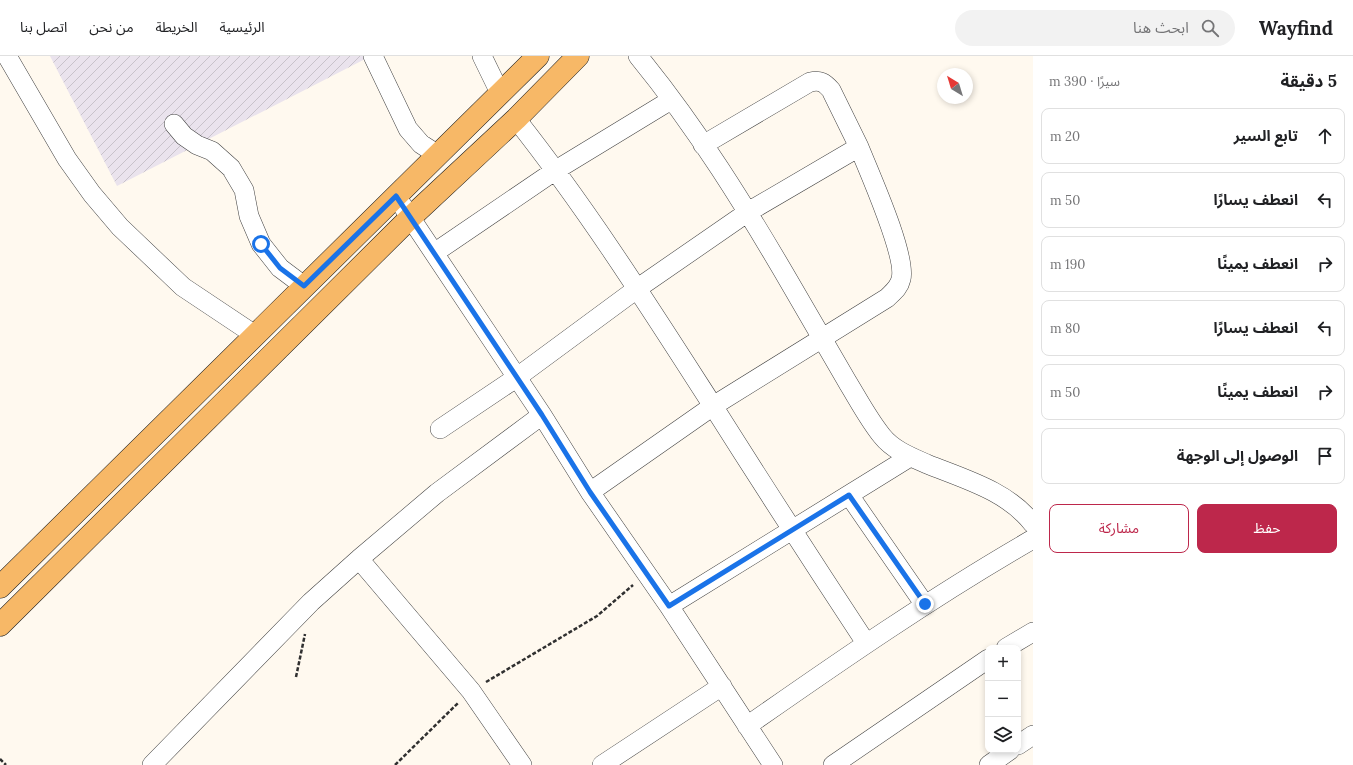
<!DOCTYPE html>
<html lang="ar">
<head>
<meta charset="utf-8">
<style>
  :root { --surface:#fff; --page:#f2f2f2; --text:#202124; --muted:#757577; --line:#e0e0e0; --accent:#bd274b }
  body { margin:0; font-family:Lora,"Noto Sans Arabic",serif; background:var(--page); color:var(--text); direction:rtl }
  .controls { position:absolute; right:12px; bottom:12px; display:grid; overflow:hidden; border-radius:8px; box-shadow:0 2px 6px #0003 }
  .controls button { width:36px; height:36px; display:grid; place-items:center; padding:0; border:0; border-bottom:1px solid var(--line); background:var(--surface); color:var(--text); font:20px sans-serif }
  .compass { position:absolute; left:937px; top:12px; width:36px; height:36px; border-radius:50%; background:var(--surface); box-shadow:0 2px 6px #0003; rotate:322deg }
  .stop { position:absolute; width:12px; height:12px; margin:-9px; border:3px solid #1a73e8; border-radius:50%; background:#fff }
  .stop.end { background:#1a73e8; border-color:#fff; box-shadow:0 1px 4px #0008 }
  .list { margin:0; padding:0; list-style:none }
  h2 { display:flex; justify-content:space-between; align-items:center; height:52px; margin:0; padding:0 16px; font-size:17px }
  h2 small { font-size:13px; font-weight:400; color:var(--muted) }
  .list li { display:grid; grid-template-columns:26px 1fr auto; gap:12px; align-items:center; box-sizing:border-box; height:56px; margin:0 8px 8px; padding:0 8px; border:1px solid var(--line); border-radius:8px }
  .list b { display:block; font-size:15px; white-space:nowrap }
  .list em { font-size:13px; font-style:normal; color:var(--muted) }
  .actions { display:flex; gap:8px; padding:12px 16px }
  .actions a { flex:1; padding:9px 0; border:1px solid var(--accent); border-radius:8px; text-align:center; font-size:14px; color:var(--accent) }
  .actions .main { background:var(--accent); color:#fff }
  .icon { flex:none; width:22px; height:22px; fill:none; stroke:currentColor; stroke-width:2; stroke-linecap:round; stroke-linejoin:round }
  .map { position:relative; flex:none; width:1033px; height:709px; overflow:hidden; direction:ltr }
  header { display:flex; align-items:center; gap:24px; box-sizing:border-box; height:56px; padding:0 20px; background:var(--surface); border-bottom:1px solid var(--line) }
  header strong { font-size:19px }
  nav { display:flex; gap:22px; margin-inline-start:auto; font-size:14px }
  .search { width:280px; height:36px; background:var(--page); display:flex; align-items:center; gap:10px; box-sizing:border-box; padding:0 14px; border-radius:22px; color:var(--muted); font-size:15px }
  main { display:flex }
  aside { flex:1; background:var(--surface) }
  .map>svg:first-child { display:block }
  .industrial { fill:url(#industrial-furrows) }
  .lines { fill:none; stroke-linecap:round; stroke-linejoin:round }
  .minor-casing { stroke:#414141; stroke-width:20 }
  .major-casing { stroke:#1f1f1f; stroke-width:23 }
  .path { stroke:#303030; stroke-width:2.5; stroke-dasharray:4 2; stroke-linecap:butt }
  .minor { stroke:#fff; stroke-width:19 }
  .major { stroke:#f7b867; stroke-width:22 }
  .route { stroke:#1a73e8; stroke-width:5 }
</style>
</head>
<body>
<header>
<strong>Wayfind</strong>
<div class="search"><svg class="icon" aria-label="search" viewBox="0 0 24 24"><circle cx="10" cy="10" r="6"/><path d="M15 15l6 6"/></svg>ابحث هنا</div>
<nav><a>الرئيسية</a><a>الخريطة</a><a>من نحن</a><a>اتصل بنا</a></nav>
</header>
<main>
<aside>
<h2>5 دقيقة<small>سيرًا · 390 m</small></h2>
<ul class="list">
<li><svg class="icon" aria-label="ahead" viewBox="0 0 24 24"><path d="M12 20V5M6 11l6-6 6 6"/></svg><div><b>تابع السير</b></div><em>20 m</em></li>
<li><svg class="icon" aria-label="left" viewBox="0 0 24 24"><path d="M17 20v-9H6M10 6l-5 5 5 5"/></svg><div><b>انعطف يسارًا</b></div><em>50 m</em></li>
<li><svg class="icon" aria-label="right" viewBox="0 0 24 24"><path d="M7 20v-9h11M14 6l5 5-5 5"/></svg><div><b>انعطف يمينًا</b></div><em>190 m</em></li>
<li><svg class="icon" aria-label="left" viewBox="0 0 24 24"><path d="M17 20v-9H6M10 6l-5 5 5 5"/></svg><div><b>انعطف يسارًا</b></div><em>80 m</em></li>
<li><svg class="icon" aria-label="right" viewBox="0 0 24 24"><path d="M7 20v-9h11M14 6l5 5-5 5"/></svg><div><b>انعطف يمينًا</b></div><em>50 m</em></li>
<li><svg class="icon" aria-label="arrive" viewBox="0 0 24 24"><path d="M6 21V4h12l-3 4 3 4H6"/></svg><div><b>الوصول إلى الوجهة</b></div></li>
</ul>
<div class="actions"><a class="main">حفظ</a><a>مشاركة</a></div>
</aside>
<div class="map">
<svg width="1033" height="709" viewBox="0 0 1033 709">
  <defs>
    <pattern id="industrial-furrows" width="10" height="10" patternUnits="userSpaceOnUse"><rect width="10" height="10" fill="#eae3ed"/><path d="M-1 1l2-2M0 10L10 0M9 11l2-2" fill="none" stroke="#c8c2ca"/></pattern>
  </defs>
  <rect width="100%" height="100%" fill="#fff9ef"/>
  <path class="industrial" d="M50,0H371L117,130Z"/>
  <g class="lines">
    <g class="minor-casing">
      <path id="minor" d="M7,0L67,103L92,138L120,171L183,231L255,279
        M373,0L408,73L421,88L438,99
        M482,0L500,37
        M638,0C697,72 747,153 794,234C812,265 830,296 848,327C859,345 869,364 882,380C893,394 911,401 927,408C964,423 1008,435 1033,468
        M516,63C588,154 650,252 713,350C763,429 814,508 866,587
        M174,68L184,80L197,89L212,95L231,112L244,134L249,160L261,188L280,212L304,230
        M396,140L542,359L590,436L669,550L773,709
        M434,197L556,114L671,44
        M440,373L516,322L638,232L748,156L859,91L831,34C824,26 820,24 810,26L703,89
        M590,436L713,350L887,242C893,236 899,232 901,223C907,200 869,116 859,91
        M849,439L925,549
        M359,503L471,635L522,709
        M669,550L910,401
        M1006,592L1033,576
        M747,670C840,605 934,540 1033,483
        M1018,689L1033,679
        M152,709L311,546L359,503L437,437L542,359
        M602,709L722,630
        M833,709L988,603
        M989,709L1010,694"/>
    </g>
    <g class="major-casing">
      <path id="major" d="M0,531L538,0
        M0,569L411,161L516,63L578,0"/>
    </g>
    <path class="path" d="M296,621L305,578
      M486,626L597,560L633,529
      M0,703L6,709
      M395,709L458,647"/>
    <use href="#minor" class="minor"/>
    <use href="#major" class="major"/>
  </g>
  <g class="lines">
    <path class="route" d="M261,188L280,212L304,230L396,140L542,359L590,436L669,550L849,439L925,548"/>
  </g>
</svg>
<div class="controls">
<button>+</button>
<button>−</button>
<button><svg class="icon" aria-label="layers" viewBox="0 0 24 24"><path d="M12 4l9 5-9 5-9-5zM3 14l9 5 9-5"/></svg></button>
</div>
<svg class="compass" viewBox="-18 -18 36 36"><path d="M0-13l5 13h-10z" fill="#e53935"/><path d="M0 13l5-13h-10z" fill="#757577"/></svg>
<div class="stop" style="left:261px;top:188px"></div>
<div class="stop end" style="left:925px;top:548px"></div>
</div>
</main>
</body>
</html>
